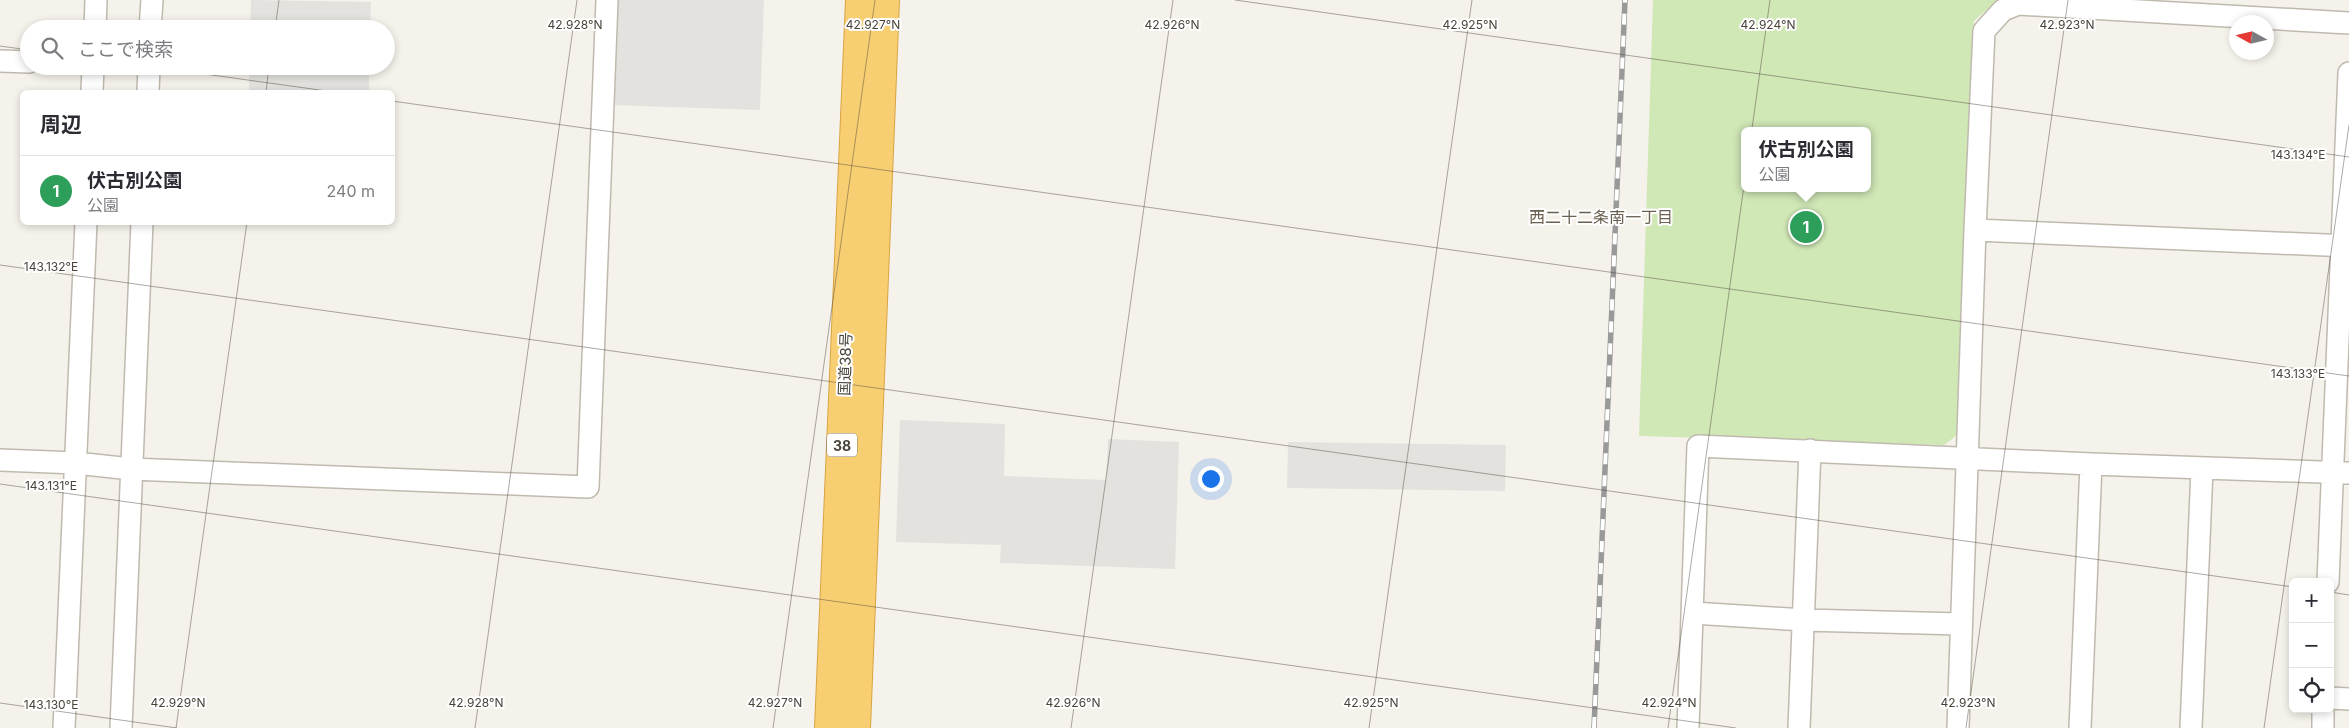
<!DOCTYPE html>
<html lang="ja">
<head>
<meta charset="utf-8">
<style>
  :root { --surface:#fff; --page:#f2f2f3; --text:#2b2b33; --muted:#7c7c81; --line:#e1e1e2; --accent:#f24825 }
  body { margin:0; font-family:Inter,"Noto Sans JP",sans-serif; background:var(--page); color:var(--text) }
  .controls { position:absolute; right:15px; bottom:15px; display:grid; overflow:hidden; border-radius:8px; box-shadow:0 2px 8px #0003 }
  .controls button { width:45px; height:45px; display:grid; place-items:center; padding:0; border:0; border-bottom:1px solid var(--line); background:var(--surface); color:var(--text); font:25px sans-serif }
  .compass { position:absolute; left:2229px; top:15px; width:45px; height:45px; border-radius:50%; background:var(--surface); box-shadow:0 2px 8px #0003; rotate:278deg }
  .you { position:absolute; left:1210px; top:478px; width:18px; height:18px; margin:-12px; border:4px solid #fff; border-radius:50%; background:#1a73e8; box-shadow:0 0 0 8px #1a73e833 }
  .badge { display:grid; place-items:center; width:32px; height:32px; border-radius:50%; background:var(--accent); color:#fff; font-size:16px; font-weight:700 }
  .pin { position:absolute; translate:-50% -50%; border:2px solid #fff; box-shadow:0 1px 5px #0006 }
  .popup { position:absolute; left:1741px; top:127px; width:130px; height:65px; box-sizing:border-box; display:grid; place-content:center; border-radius:8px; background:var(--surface); filter:drop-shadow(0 1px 4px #0005); font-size:16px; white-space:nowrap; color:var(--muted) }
  .popup b { font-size:19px; color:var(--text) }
  .popup::after { content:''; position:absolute; left:50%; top:100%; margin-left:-10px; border:10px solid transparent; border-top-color:var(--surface) }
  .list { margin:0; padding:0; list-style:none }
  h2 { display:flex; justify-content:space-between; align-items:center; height:65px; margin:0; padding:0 20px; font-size:21px }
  h2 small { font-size:16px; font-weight:400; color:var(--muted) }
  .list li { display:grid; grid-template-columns:32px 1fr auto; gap:15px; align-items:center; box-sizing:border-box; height:70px; padding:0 20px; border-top:1px solid var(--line) }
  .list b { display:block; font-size:19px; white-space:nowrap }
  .list p { margin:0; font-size:16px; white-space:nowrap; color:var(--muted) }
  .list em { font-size:16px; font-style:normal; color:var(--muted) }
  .icon { flex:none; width:28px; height:28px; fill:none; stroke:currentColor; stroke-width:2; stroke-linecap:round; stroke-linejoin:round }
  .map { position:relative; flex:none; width:2349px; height:728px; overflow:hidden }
  .search { position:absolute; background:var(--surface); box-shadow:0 2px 8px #0003; left:20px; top:20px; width:375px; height:55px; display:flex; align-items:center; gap:12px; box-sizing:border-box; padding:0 18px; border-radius:28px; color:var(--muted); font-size:19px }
  .panel { position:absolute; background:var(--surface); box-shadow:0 2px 8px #0003; left:20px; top:90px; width:375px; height:135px; border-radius:8px }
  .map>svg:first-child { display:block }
  .green { fill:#d0e7b6; fill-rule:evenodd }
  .parking { fill:#e4e2df }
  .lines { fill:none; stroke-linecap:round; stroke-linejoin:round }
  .minor-casing { stroke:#c0baae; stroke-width:24 }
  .highway-casing { stroke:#d8a442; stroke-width:30 }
  .minor { stroke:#fff; stroke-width:21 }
  .highway { stroke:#f8ce73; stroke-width:28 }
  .rail-casing { stroke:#999; stroke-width:5.5 }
  .rail { stroke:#fff; stroke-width:4; stroke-dasharray:11; stroke-linecap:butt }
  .ticks { fill:none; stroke:#494339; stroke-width:1; stroke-opacity:0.45 }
  .labels { text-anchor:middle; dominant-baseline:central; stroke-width:4; stroke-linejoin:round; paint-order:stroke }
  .shield { fill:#fff; stroke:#807b74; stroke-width:1 }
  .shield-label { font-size:14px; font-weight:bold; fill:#494339 }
  .street-label { font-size:15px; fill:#494339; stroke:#fff }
  .neighbourhood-label { font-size:16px; fill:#6c6151; stroke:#fff }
  .ticks-label { font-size:12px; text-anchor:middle; fill:#494339; stroke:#fff; stroke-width:4; stroke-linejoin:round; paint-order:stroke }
</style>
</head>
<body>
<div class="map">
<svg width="2349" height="728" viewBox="0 0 2349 728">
  <rect width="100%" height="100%" fill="#f5f2eb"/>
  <path class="green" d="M1653,0H1998L1974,21L1961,432L1944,445L1639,436ZM1745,131H1867V188H1745Z"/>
  <path class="parking" d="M251,0L371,2L370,29H250Z
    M616,0H764L760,110L612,105Z
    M249,66H369V92H249Z
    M900,420L1005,424L1004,476L1106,480L1108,439L1179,442L1175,569L1000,563L1001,545L896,542Z
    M1288,442L1506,445L1505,491L1287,488Z"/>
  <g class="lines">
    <g class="minor-casing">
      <path id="minor" d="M95,29L96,0
        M150,29L152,0
        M0,61L29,62
        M92,92L93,66
        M148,92L149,66
        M1975,230L2349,246
        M0,460L76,463L131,469L588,487L607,0
        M2328,582L2349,73
        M1693,613L1804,620L1961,624
        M2330,698L2349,699
        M64,728L86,222
        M121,728L142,222
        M1688,728L1698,446L2091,464L2349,473
        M1799,728L1810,450
        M1958,728L1975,230L1984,31L2003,10L2018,4L2349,23
        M2080,728L2091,464
        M2191,728L2202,469
        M2323,728V709"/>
    </g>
    <g class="highway-casing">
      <path id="highway" d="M829,728L860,0
        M856,728L885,0"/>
    </g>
    <use href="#minor" class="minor"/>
    <use href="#highway" class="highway"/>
    <g class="rail-casing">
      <path id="rail" d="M1594,728L1625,0"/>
    </g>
    <use href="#rail" class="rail"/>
  </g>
  <path class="ticks" d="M1235,0L2349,157M275,29L279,0M0,46L29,50M147,66L334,92M266,92L269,66M392,101L2349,376M0,265L2293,587M0,484L1736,728M2330,592L2349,595M0,703L177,728M176,728L247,222M475,728L577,0M773,728L875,0M1071,728L1173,0M1369,728L1472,0M1668,728L1770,0M1966,728L2068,0M2264,728L2349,125"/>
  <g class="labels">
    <rect class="shield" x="827" y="433.5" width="30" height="23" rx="4"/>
    <g class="shield-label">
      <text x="842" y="445">38</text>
    </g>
    <g class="street-label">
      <text transform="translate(845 364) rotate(-88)">国道38号</text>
    </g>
    <g class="neighbourhood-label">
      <text x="1601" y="217">西二十二条南一丁目</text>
    </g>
  </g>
  <g class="ticks-label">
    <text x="575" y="29">42.928°N</text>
    <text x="873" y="29">42.927°N</text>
    <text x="1172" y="29">42.926°N</text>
    <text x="1470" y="29">42.925°N</text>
    <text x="1768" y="29">42.924°N</text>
    <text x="2067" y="29">42.923°N</text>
    <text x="2298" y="159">143.134°E</text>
    <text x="51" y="271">143.132°E</text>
    <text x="2298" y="378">143.133°E</text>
    <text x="51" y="490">143.131°E</text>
    <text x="178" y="707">42.929°N</text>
    <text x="476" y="707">42.928°N</text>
    <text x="775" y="707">42.927°N</text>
    <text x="1073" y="707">42.926°N</text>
    <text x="1371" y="707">42.925°N</text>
    <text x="1669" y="707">42.924°N</text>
    <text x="1968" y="707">42.923°N</text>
    <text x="51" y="709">143.130°E</text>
  </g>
</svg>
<div class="controls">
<button>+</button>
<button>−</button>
<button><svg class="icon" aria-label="locate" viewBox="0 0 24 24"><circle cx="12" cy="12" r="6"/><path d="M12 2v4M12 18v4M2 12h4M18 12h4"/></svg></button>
</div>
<svg class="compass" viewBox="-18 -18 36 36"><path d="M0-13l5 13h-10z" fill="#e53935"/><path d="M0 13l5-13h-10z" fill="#7c7c81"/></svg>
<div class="you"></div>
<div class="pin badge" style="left:1806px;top:227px;background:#2e9e5b">1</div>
<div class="popup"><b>伏古別公園</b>公園</div>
<div class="search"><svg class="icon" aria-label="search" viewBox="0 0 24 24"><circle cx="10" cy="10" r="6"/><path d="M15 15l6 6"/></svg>ここで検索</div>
<section class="panel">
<h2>周辺<small></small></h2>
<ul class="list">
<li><span class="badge" style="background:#2e9e5b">1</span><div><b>伏古別公園</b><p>公園</p></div><em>240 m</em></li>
</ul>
</section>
</div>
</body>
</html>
